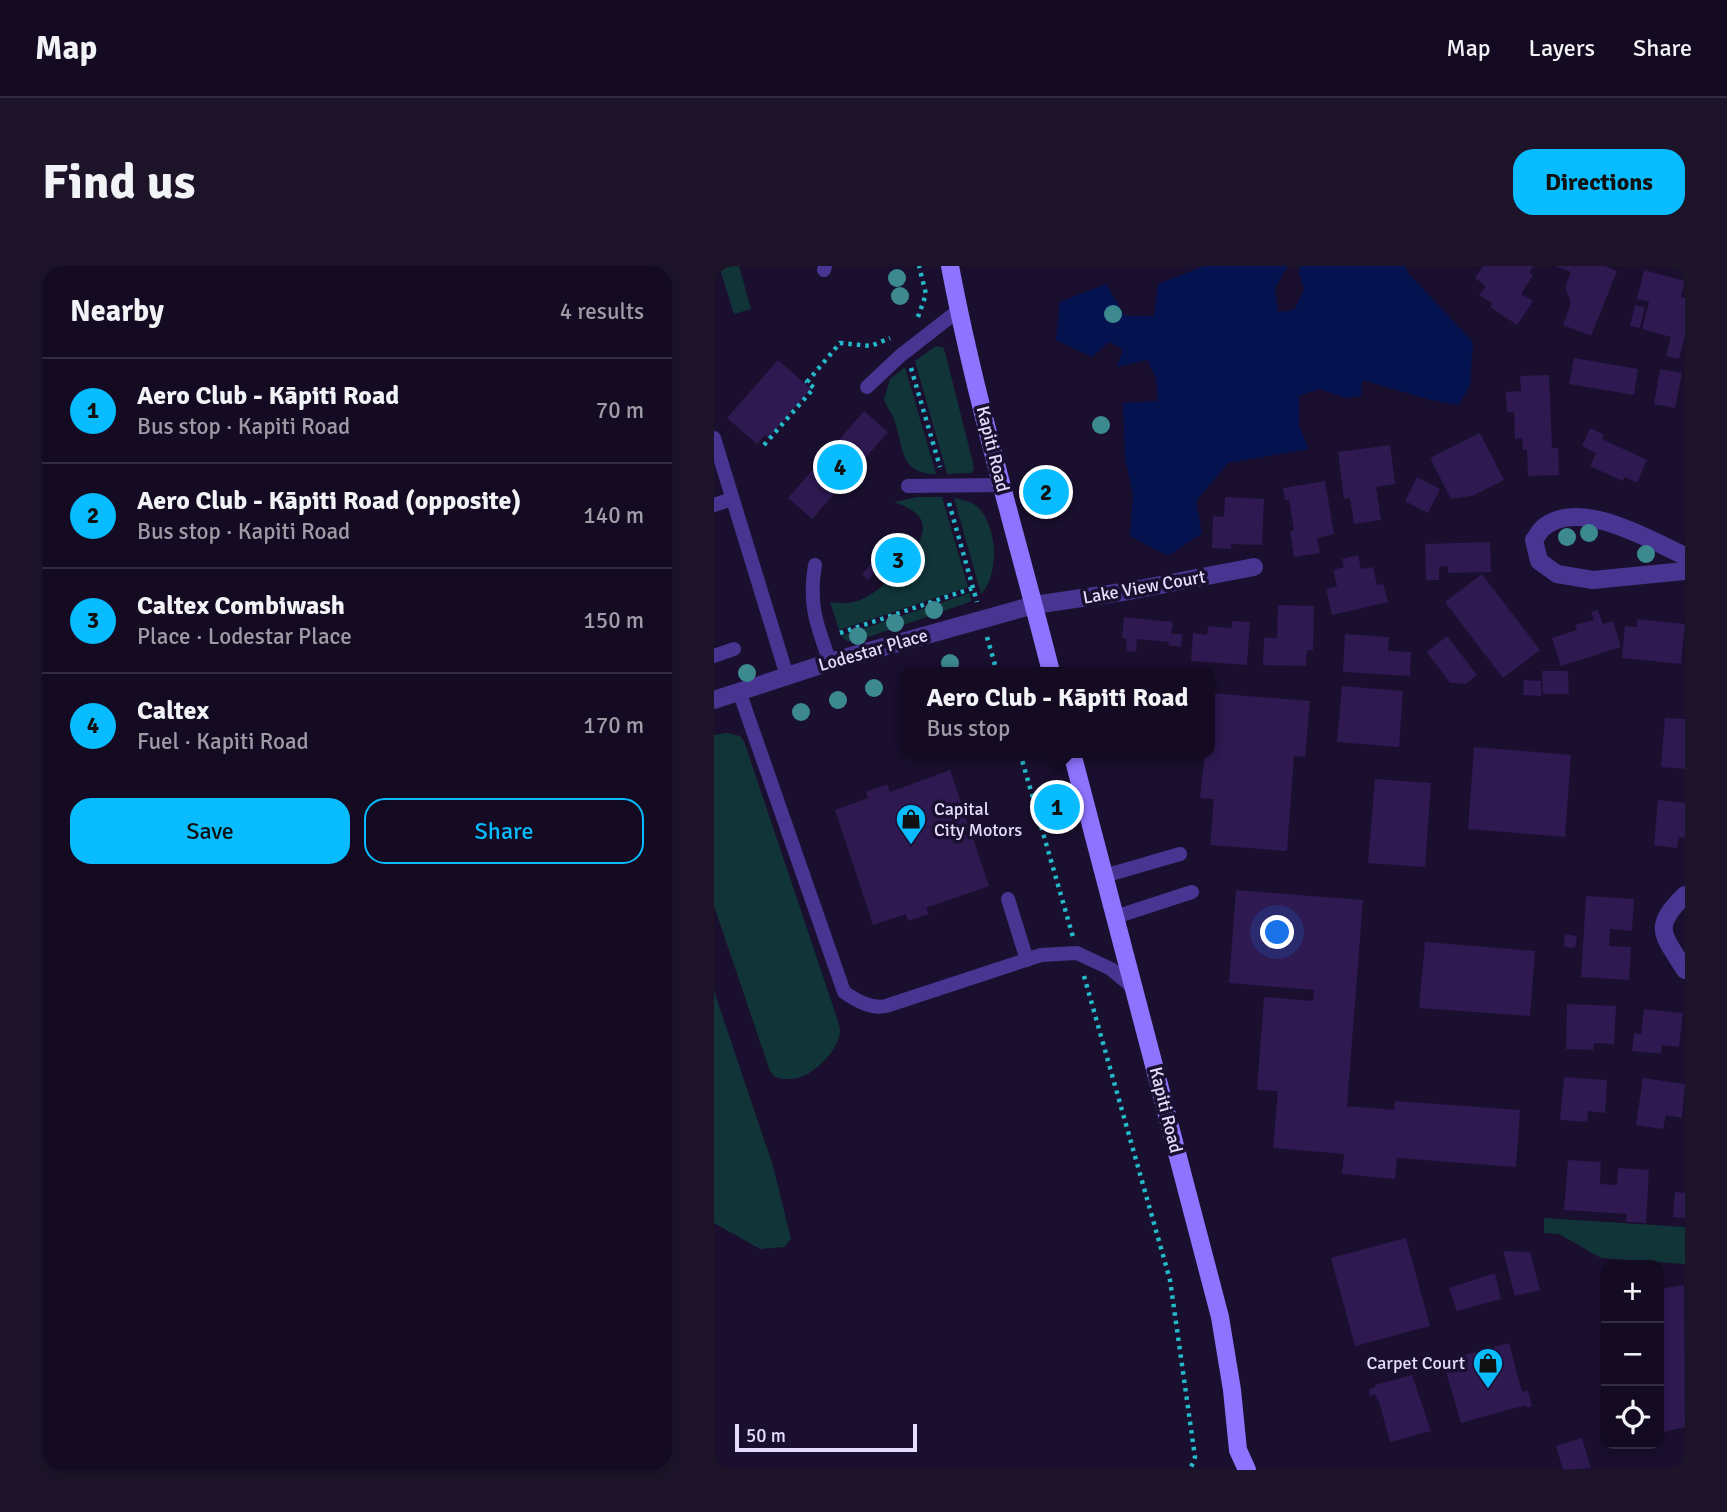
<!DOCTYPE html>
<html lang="en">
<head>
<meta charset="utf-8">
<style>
  :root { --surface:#140b22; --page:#1d142a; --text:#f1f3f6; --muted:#9d9ba5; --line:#332b40; --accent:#08bcff }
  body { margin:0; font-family:Signika,sans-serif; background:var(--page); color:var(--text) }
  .controls { position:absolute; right:21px; bottom:21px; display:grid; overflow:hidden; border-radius:14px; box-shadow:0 4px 10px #0003 }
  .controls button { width:63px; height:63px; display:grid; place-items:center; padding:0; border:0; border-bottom:2px solid var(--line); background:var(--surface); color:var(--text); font:35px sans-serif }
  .scale { position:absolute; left:21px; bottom:18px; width:182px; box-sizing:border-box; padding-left:7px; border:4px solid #e6dcff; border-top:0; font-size:19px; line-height:24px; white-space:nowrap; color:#e6dcff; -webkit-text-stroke:5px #1a0f2e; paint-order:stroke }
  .you { position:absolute; left:564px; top:667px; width:24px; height:24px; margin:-18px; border:5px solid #fff; border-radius:50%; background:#1a73e8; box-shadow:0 0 0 10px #1a73e833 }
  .badge { display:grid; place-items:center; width:46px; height:46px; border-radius:50%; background:var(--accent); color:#111; font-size:23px; font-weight:700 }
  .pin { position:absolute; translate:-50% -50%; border:4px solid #fff; box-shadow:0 2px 7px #0006 }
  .popup { position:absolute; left:186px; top:401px; width:315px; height:91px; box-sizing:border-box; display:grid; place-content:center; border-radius:14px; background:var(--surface); filter:drop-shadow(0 2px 5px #0005); font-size:23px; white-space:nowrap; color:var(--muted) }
  .popup b { font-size:26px; color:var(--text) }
  .popup::after { content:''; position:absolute; left:50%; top:100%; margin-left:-14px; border:14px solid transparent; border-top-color:var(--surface) }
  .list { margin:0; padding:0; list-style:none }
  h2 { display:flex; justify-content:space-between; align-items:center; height:91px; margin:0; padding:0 28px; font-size:30px }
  h2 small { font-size:23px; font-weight:400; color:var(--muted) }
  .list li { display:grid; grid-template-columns:46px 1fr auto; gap:21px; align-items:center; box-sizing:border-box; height:105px; padding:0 28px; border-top:2px solid var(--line) }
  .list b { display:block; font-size:26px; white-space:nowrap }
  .list p { margin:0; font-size:23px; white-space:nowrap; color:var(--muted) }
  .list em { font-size:23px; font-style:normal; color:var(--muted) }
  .actions { display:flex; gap:14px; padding:21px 28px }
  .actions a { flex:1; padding:16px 0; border:2px solid var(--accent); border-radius:21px; text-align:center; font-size:24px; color:var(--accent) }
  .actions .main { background:var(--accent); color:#111 }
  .icon { flex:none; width:38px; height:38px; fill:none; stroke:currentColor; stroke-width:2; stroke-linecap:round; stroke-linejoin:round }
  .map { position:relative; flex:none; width:971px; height:1204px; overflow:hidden; border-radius:21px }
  header { display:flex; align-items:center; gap:42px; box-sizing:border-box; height:98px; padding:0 35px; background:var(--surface); border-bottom:2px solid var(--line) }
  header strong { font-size:33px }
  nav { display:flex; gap:38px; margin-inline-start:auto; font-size:24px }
  .intro { display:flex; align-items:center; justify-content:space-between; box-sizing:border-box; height:168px; padding:0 42px }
  h1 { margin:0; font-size:49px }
  .button { padding:18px 32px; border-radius:21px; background:var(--accent); color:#111; font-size:24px; font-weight:700 }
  main { display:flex; gap:42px; padding:0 42px }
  aside { flex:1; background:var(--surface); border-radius:21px; box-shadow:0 4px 10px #0003 }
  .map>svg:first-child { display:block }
  .green { fill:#113439 }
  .water { fill:#051451 }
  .building { fill:#2e1951 }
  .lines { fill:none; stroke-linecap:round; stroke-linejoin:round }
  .path { stroke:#24b9cb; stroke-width:4.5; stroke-dasharray:3.5 5; stroke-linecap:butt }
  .lane { stroke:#483592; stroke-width:14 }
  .street { stroke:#483592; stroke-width:18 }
  .secondary { stroke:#8e73ff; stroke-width:18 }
  .tree { fill:#3d8990 }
  .labels { text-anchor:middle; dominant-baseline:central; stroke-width:7; stroke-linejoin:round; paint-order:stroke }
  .street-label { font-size:18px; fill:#e6dcff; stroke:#1a0f2e }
  .poi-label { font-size:18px; fill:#e6dcff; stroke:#1a0f2e; text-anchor:start }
</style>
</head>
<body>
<header>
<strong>Map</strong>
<nav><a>Map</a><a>Layers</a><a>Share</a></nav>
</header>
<div class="intro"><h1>Find us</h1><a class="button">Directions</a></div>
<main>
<aside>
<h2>Nearby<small>4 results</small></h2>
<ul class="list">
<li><span class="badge">1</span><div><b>Aero Club - Kāpiti Road</b><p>Bus stop · Kapiti Road</p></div><em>70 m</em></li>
<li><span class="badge">2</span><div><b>Aero Club - Kāpiti Road (opposite)</b><p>Bus stop · Kapiti Road</p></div><em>140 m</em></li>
<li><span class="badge">3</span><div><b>Caltex Combiwash</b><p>Place · Lodestar Place</p></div><em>150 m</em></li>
<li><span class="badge">4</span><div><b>Caltex</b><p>Fuel · Kapiti Road</p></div><em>170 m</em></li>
</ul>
<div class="actions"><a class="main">Save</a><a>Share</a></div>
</aside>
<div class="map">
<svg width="971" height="1204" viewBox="0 0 971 1204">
  <rect width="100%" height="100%" fill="#1a0f2e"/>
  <path class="green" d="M5,0H25L37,43L20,48Z
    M222,80L229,81L231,86L259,197L260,203L257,207L233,208L201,95Z
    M191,101L222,208C185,208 190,181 180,153C178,146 172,141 170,133L176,113Z
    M204,231H228L254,321L125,364L116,336C141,340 157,332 174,314L178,318L206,286L202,282C218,254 204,245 180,236Z
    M240,232C247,233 255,235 261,239C284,256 286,309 267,328Z
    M256,327L257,335L250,338L140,376L133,375L127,370Z
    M13,467L26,470L30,475L122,749C123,754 126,760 126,765C125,784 100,809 83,812C75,814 68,813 61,811L56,805L0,640V469Z
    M0,725L59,900L77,973L70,981L46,983L0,957Z
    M830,952L971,961V998L887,992L845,968L830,967Z"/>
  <path class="water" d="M490,0H574L561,22L564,46L580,44L590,24L585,6L586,0H691L694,7L759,76L756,120L744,139L717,134L648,114L647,130L631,132L606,123L585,130V160L595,183L514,197L482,235L488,267L454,290L416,270L419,229L411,192L409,137L444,135L442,112L433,94L403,101L409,84L395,76L378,91L342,74L346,36L392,18L411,50H440L444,18Z"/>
  <path class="building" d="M769,0H820L815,6L819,9L807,28L819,35L803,59L776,41L779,38L765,29L772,20L761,12Z
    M841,0H891L903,5L877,70L849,59L857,37L851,21L857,6Z
    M930,4L971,15L967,31L971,32V70L965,93L952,90L957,71L928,63L935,36L923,33Z
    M921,39L931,41L926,62L916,60Z
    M860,92L924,103L920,129L855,118Z
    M64,94L97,123L54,172L51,169L43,178L13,152Z
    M946,103L968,107L961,142L940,138Z
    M835,109L838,182H844L845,209L814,210L813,184H809L808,172L801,173L800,146H793L792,126L807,125L806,110Z
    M150,145L174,166L98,253L74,232Z
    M876,162L890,169L888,173L933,194L923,217L911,211L909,215L876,200L882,187L868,180Z
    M766,167L790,214L758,230L737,233L716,192Z
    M676,179L681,218L662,221L667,254L640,258L636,232L630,233L624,186Z
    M703,211L726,223L714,247L691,235Z
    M611,215L620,268L603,272L606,287L580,291L576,265H580L575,234H571L569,222Z
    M511,231L550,233L548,279L517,278V283L498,282L499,250L510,251Z
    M190,271L207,285L178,318L162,304L154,314L148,308L162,292L167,296Z
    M776,276L777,306L734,307V300L725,301V314H712L711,278Z
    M644,289L647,303L659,301L663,319L669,318L674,336L618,349L612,323L623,320L619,304L630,301L628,293Z
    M768,308L826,384L789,412L731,336Z
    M564,339L600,340L599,384H593L592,400L549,399L550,372H563Z
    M884,344L889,358L899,355L907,381L847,400L838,372L863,364L861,359L880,354L877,346Z
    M410,351L459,356L457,368H468L467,381L454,379L455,376L423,373L422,386L412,385L413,373L408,372Z
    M923,353L971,358L967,398L908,392L911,360L923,361Z
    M518,355L536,356L533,399L477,395L479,367L493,369L494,360L518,362Z
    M631,368L675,371L674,385L697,386L696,410L629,406Z
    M733,370L763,409L752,418L736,417L713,386Z
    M828,405H854L855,428H829Z
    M810,414L827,415V430L809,429Z
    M628,420L689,425L685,481L623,476Z
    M495,427L596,435L591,491L580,490L573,585L496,579L500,533L486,532L491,487H495Z
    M951,452L971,453V503L947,501Z
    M760,481L857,489L851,571L754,563Z
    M236,504L275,620L212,642L215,648L194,655L192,648L159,659L121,544L154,532L152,526L173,518L176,526Z
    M661,513L717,517L711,601L654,597Z
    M944,534L971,537V572L965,571L963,582L940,579Z
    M522,624L649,634L633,840L680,844L681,835L806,844L802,901L683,892L681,913L628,908L630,888L559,882L564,825L543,824L550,731L599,735L600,724L515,717Z
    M872,630L920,633L918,665L896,663L895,680L917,681L915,714L867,711Z
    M851,668L863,670L861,682L850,681Z
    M711,676L821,685L816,750L705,742Z
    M853,738L902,740L900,778L880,777L879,784L852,783Z
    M930,743L969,747L965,781L948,779L947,788L918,785L920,767L927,768Z
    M850,811L893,814L891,847L874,845L873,856L846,854Z
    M929,812L971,818L968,852L952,849L949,863L922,859Z
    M854,894L887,896L886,918L903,919L904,902L935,904L932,957L912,956L913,948L850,944Z
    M961,926L971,927V952L959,951Z
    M692,972L716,1060L641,1080L617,992Z
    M789,985L816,986L826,1024L801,1030Z
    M781,1007L787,1033L743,1045L735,1022Z
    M970,1019L971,1161L945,1167V1023Z
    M795,1077L808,1126L814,1125L818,1140L813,1142L812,1139L747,1157L729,1095Z
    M698,1109L717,1165L676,1176L666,1139L661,1128L656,1130L655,1123L661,1121V1119Z
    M868,1172L877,1202L849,1204L842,1180Z"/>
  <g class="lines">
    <path class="path" d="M204,51L212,28L205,0
      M197,102L226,201
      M50,179L100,122L93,116L126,77L157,80L176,72
      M235,237L263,336
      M126,367L259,322
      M273,371L283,406
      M306,487L359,671
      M370,710L456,1014L481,1191L476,1204"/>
    <path class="lane" d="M110,4L111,0
      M153,121L186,90L245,44
      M0,172L73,410
      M194,220L288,219
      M0,239L18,233
      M101,299C94,338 103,360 116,396
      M0,390L20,383
      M25,425L130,726C143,735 157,743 172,740L327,689L363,687L397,703L421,723
      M390,610L466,588
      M294,633L313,694
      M401,651L478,626"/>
    <path class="street" d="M971,290C936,274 866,232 830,261C826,264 823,270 820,274L825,295L843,308L879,314L971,305
      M0,434L116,396L320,339L415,325L540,301
      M971,629C937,662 949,668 971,704"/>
    <path class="secondary" d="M236,0C262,137 303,271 337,406
      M358,487L506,1051L518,1124L524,1184L533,1204"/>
  </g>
  <g class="tree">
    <circle cx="183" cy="12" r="9"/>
    <circle cx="186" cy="30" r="9"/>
    <circle cx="399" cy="48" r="9"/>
    <circle cx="387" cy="159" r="9"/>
    <circle cx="875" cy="267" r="9"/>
    <circle cx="853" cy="271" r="9"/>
    <circle cx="932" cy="288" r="9"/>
    <circle cx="220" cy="344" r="9"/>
    <circle cx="181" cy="357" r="9"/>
    <circle cx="144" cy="370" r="9"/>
    <circle cx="236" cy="397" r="9"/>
    <circle cx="33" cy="407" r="9"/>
    <circle cx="160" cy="422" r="9"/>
    <circle cx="124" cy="434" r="9"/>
    <circle cx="87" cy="446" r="9"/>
  </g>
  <defs>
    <g id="shop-pin" transform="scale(1.575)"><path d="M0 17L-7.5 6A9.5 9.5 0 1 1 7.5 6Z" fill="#08bcff" stroke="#1a0f2e"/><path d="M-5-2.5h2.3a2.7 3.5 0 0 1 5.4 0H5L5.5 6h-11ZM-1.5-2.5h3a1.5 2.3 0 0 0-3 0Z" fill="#111"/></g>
  </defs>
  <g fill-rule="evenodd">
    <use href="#shop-pin" x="197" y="553"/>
    <use href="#shop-pin" x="774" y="1097"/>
  </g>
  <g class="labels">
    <g class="street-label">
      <text transform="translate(279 183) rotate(76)">Kapiti Road</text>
      <text transform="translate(430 321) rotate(-10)">Lake View Court</text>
      <text transform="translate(159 384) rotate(-16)">Lodestar Place</text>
      <text transform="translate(452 844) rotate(76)">Kapiti Road</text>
    </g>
    <g class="poi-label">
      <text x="220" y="543">Capital<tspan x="220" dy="21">City Motors</tspan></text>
      <text x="751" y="1097" text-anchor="end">Carpet Court</text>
    </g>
  </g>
</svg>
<div class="controls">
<button>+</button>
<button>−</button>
<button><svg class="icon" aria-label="locate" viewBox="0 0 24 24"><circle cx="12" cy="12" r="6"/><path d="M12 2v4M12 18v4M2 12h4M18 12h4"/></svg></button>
</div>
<div class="scale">50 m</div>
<div class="you"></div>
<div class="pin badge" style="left:343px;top:541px">1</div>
<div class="popup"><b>Aero Club - Kāpiti Road</b>Bus stop</div>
<div class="pin badge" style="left:332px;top:226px">2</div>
<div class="pin badge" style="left:184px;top:294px">3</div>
<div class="pin badge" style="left:126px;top:201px">4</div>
</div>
</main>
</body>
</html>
